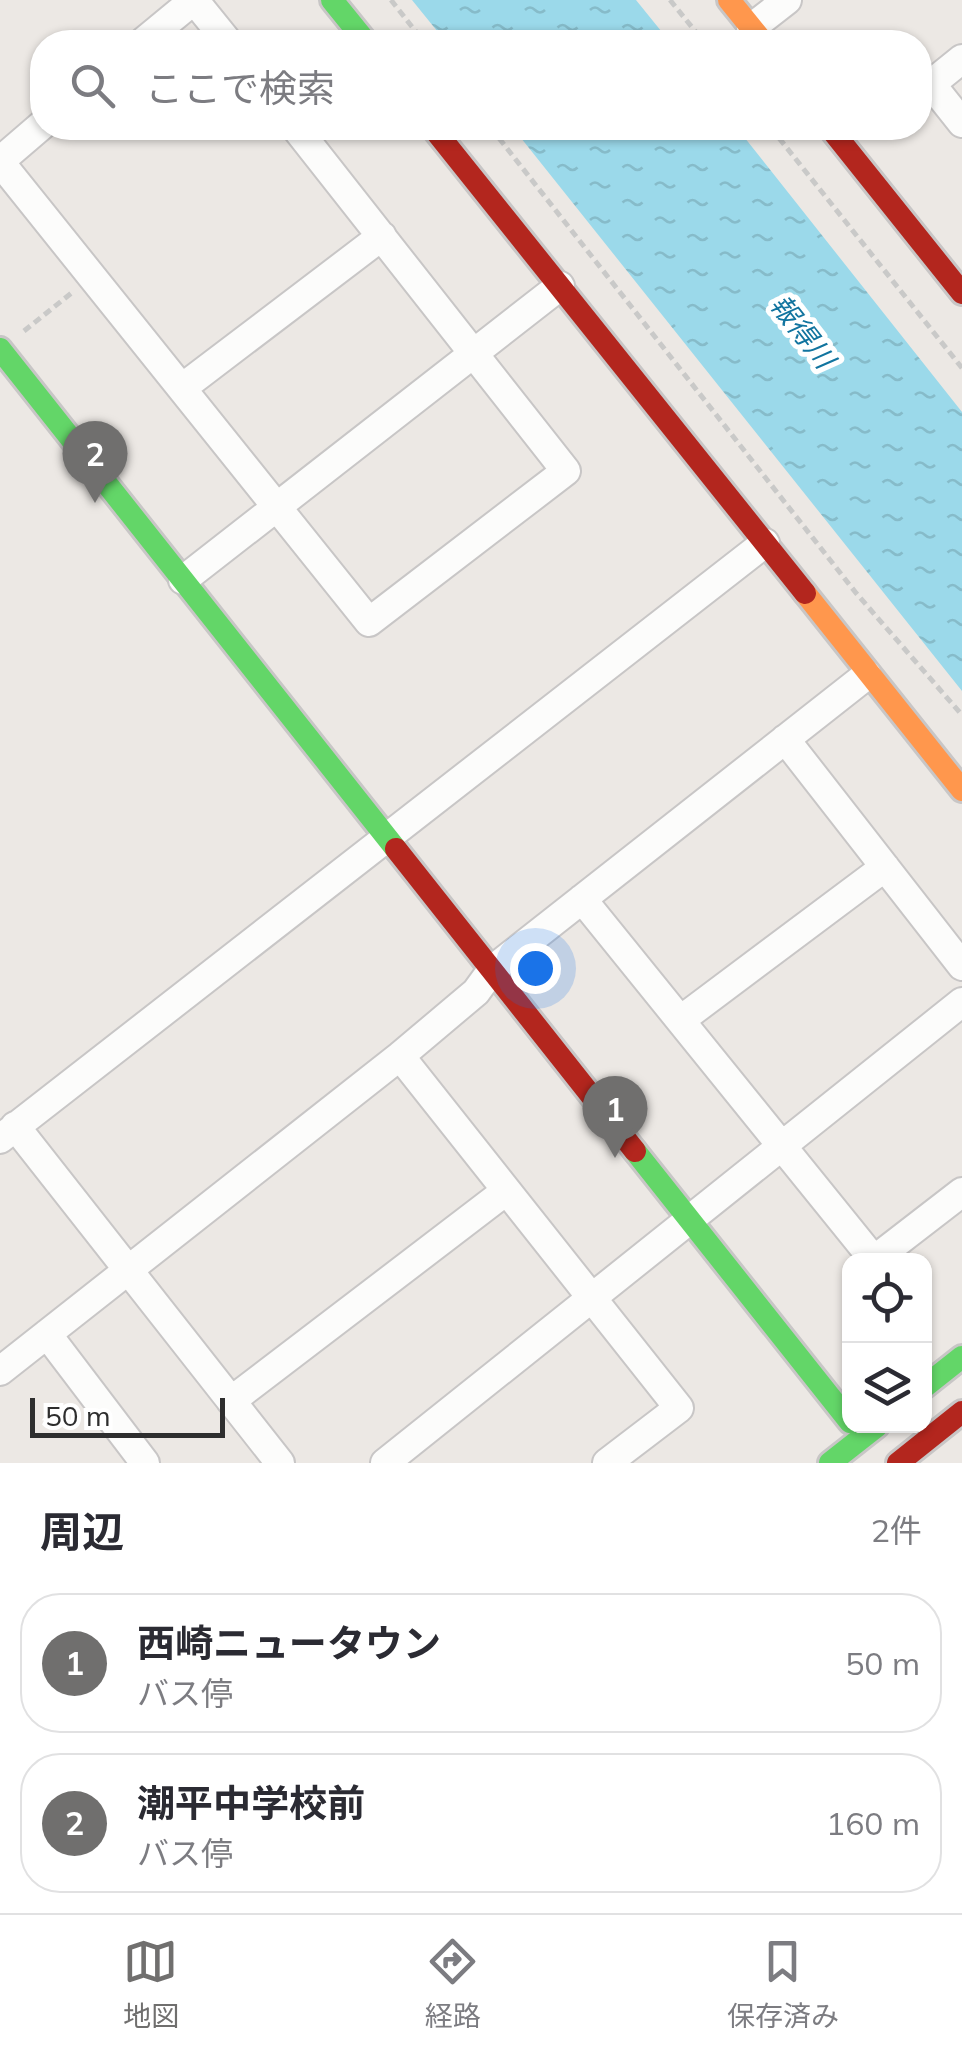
<!DOCTYPE html>
<html lang="ja">
<head>
<meta charset="utf-8">
<style>
  :root { --surface:#fff; --page:#f7f7f7; --text:#2b2b33; --muted:#7c7c81; --line:#e1e1e2; --accent:#706f6e }
  body { margin:0; font-family:Mulish,"Noto Sans JP",sans-serif; background:var(--page); color:var(--text) }
  .controls { position:absolute; right:30px; bottom:30px; display:grid; overflow:hidden; border-radius:20px; box-shadow:0 2px 8px #0004 }
  .controls button { width:90px; height:90px; display:grid; place-items:center; padding:0; border:0; border-bottom:2px solid var(--line); background:var(--surface); color:var(--text); font:50px sans-serif }
  .scale { position:absolute; left:30px; bottom:25px; width:195px; box-sizing:border-box; padding-left:10px; border:5px solid #2e2e2e; border-top:0; font-size:28px; line-height:35px; white-space:nowrap; color:#2e2e2e; -webkit-text-stroke:8px #fff; paint-order:stroke }
  .you { position:absolute; left:535px; top:968px; width:35px; height:35px; margin:-25px; border:8px solid #fff; border-radius:50%; background:#1a73e8; box-shadow:0 0 0 15px #1a73e833 }
  .badge { display:grid; place-items:center; width:65px; height:65px; border-radius:50%; background:var(--accent); color:#fff; font-size:32px; font-weight:700 }
  .pin { position:absolute; translate:-50% -82px; filter:drop-shadow(0 2px 5px #0008) }
  .pin::after { content:''; position:absolute; top:52px; width:35px; height:30px; background:inherit; clip-path:polygon(0 0,100% 0,50% 100%) }
  .list { margin:0; padding:0; list-style:none }
  h2 { display:flex; justify-content:space-between; align-items:center; height:130px; margin:0; padding:0 40px; font-size:42px }
  h2 small { font-size:32px; font-weight:400; color:var(--muted) }
  .list li { display:grid; grid-template-columns:65px 1fr auto; gap:30px; align-items:center; box-sizing:border-box; height:140px; margin:0 20px 20px; padding:0 20px; border:2px solid var(--line); border-radius:40px }
  .list b { display:block; font-size:38px; white-space:nowrap }
  .list p { margin:0; font-size:32px; white-space:nowrap; color:var(--muted) }
  .list em { font-size:32px; font-style:normal; color:var(--muted) }
  .icon { flex:none; width:55px; height:55px; fill:none; stroke:currentColor; stroke-width:2; stroke-linecap:round; stroke-linejoin:round }
  .map { position:relative; flex:none; width:962px; height:1463px; overflow:hidden }
  .search { position:absolute; background:var(--surface); box-shadow:0 2px 8px #0004; left:30px; right:30px; top:30px; height:110px; display:flex; align-items:center; gap:25px; box-sizing:border-box; padding:0 35px; border-radius:40px; color:var(--muted); font-size:38px }
  .sheet { height:450px; background:var(--surface) }
  nav { display:flex; justify-content:space-around; align-items:center; box-sizing:border-box; height:140px; border-top:2px solid var(--line); background:var(--surface); font-size:28px; color:var(--muted) }
  nav a { display:grid; justify-items:center; gap:5px }
  nav .on { color:var(--accent) }
  .map>svg:first-child { display:block }
  .water { fill:url(#water-ripples) }
  .lines { fill:none; stroke-linecap:round; stroke-linejoin:round }
  .street-casing { stroke:#c8c6c6; stroke-width:32 }
  .fast-casing { stroke:#c8c6c6; stroke-width:28 }
  .slow-casing { stroke:#c8c6c6; stroke-width:28 }
  .jam-casing { stroke:#c8c6c6; stroke-width:28 }
  .path { stroke:#c9c9c8; stroke-width:5; stroke-dasharray:8 5; stroke-linecap:butt }
  .street { stroke:#fcfcfb; stroke-width:28 }
  .fast { stroke:#63d668; stroke-width:22 }
  .slow { stroke:#ff974d; stroke-width:22 }
  .jam { stroke:#b3261e; stroke-width:22 }
  .labels { text-anchor:middle; dominant-baseline:central; stroke-width:10; stroke-linejoin:round; paint-order:stroke }
  .water-label { font-size:28px; font-style:italic; fill:#11749f; stroke:#fff }
</style>
</head>
<body>
<div class="map">
<svg width="962" height="1463" viewBox="0 0 962 1463">
  <defs>
    <pattern id="water-ripples" width="26" height="14" patternUnits="userSpaceOnUse" patternTransform="scale(2.5)"><rect width="26" height="14" fill="#9bd9ea"/><path d="M2 4q2-2 4 0t4 0M15 11q2-2 4 0t4 0" fill="none" stroke="#86bbc9"/></pattern>
  </defs>
  <rect width="100%" height="100%" fill="#ece8e4"/>
  <path class="water" d="M412,0H636L670,42H446Z
    M513,128H737L962,412V691Z"/>
  <g class="lines">
    <g class="street-casing">
      <path id="street" d="M194,0L228,42
        M751,28L787,0
        M143,42L194,0
        M962,59L931,84L962,123
        M0,161L42,125
        M0,162L369,622L566,471L296,128
        M182,388L382,236
        M183,580L560,286
        M785,739L962,966
        M582,899L874,1260L962,1192
        M682,1019L885,867
        M400,1056L679,1408L607,1463
        M15,1126L280,1463
        M0,1139L765,543
        M47,1334L145,1463
        M0,1371L400,1056L476,992L492,970L867,675
        M231,1401L506,1191
        M385,1463L962,1002"/>
    </g>
    <g class="fast-casing">
      <path id="fast" d="M332,0L366,42
        M0,349L396,849
        M635,1151L850,1422
        M924,1387L962,1357
        M830,1463L877,1426"/>
    </g>
    <g class="slow-casing">
      <path id="slow" d="M729,0L763,42
        M805,593L962,790"/>
    </g>
    <g class="jam-casing">
      <path id="jam" d="M433,128L805,593
        M830,128L962,293
        M396,849L635,1151
        M898,1463L962,1412"/>
    </g>
    <path class="path" d="M391,0L424,42
      M670,0L704,42
      M491,128L856,593L962,715
      M771,128L962,368
      M24,331L74,291"/>
    <use href="#street" class="street"/>
    <use href="#fast" class="fast"/>
    <use href="#slow" class="slow"/>
    <use href="#jam" class="jam"/>
  </g>
  <g class="labels">
    <g class="water-label">
      <text transform="translate(803 331) rotate(52)">報得川</text>
    </g>
  </g>
</svg>
<div class="controls">
<button><svg class="icon" aria-label="locate" viewBox="0 0 24 24"><circle cx="12" cy="12" r="6"/><path d="M12 2v4M12 18v4M2 12h4M18 12h4"/></svg></button>
<button><svg class="icon" aria-label="layers" viewBox="0 0 24 24"><path d="M12 4l9 5-9 5-9-5zM3 14l9 5 9-5"/></svg></button>
</div>
<div class="scale">50 m</div>
<div class="you"></div>
<div class="pin badge" style="left:615px;top:1158px">1</div>
<div class="pin badge" style="left:95px;top:503px">2</div>
<div class="search"><svg class="icon" aria-label="search" viewBox="0 0 24 24"><circle cx="10" cy="10" r="6"/><path d="M15 15l6 6"/></svg>ここで検索</div>
</div>
<section class="sheet">
<h2>周辺<small>2件</small></h2>
<ul class="list">
<li><span class="badge">1</span><div><b>西崎ニュータウン</b><p>バス停</p></div><em>50 m</em></li>
<li><span class="badge">2</span><div><b>潮平中学校前</b><p>バス停</p></div><em>160 m</em></li>
</ul>
</section>
<nav>
<a class="on"><svg class="icon" aria-label="map" viewBox="0 0 24 24"><path d="M3 6l6-2 6 2 6-2v14l-6 2-6-2-6 2zM9 4v14M15 6v14"/></svg>地図</a>
<a><svg class="icon" aria-label="directions" viewBox="0 0 24 24"><path d="M12 3l9 9-9 9-9-9zM9 14v-3h6M13 9l2 2-2 2"/></svg>経路</a>
<a><svg class="icon" aria-label="saved" viewBox="0 0 24 24"><path d="M7 4h10v16l-5-4-5 4z"/></svg>保存済み</a>
</nav>
</body>
</html>
